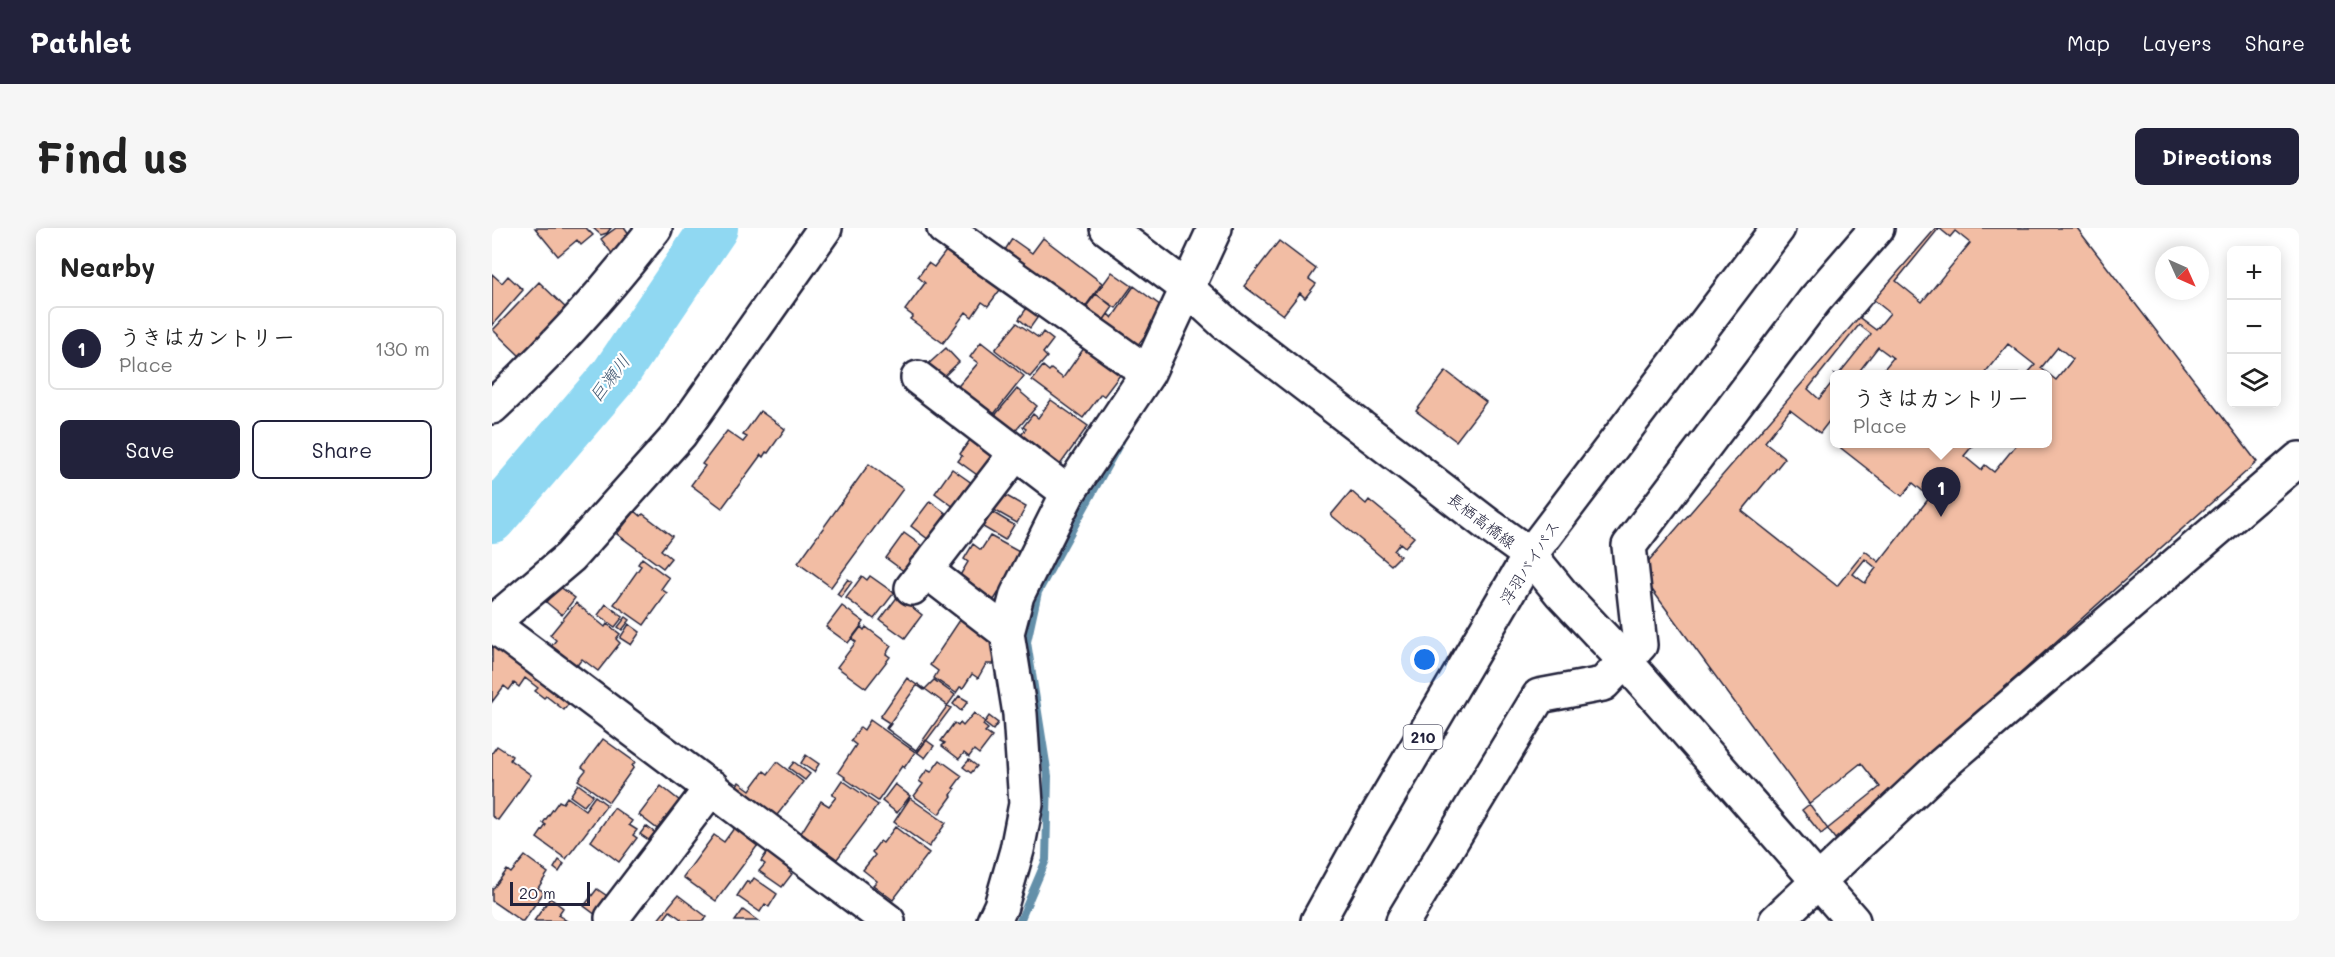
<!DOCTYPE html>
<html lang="en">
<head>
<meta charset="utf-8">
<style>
  :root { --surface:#fff; --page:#f6f6f6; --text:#222; --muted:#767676; --line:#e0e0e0; --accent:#22223b }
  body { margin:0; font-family:Mali,"Klee One",sans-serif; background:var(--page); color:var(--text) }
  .controls { position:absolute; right:18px; top:18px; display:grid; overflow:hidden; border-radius:9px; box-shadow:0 3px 15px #0003 }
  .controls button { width:54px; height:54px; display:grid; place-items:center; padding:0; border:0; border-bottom:2px solid var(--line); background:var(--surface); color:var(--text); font:30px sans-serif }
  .compass { position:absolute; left:1663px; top:18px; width:54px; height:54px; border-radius:50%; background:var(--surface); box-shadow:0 3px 15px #0003; rotate:135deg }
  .scale { position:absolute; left:18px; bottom:15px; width:80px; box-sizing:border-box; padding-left:6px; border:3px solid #22223b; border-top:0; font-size:16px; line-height:21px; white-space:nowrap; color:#22223b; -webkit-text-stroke:4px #fff; paint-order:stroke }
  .you { position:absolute; left:933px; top:432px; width:21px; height:21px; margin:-15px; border:4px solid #fff; border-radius:50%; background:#1a73e8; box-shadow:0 0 0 9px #1a73e833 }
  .badge { display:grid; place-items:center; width:39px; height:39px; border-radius:50%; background:var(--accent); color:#fff; font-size:20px; font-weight:700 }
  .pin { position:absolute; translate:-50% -50px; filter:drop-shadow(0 2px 3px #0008) }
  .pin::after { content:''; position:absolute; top:32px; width:21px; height:18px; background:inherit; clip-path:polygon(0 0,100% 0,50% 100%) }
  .popup { position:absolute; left:1338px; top:142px; width:222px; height:78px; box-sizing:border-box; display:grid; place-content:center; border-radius:9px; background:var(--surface); filter:drop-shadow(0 2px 4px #0005); font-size:20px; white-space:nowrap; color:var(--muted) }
  .popup b { font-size:22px; color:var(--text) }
  .popup::after { content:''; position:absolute; left:50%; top:100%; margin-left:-12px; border:12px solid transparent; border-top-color:var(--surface) }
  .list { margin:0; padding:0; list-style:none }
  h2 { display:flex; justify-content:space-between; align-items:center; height:78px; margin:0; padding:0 24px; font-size:26px }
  h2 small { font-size:20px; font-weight:400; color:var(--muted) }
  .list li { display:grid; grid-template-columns:39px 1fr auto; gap:18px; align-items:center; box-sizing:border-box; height:84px; margin:0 12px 12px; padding:0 12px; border:2px solid var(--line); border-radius:9px }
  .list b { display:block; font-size:22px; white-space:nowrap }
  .list p { margin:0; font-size:20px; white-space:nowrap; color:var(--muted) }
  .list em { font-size:20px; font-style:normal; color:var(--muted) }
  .actions { display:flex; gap:12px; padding:18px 24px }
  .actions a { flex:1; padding:14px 0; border:2px solid var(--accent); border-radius:9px; text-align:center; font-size:21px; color:var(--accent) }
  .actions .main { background:var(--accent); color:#fff }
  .icon { flex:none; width:33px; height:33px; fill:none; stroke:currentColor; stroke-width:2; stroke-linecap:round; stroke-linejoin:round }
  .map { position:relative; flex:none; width:1807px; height:693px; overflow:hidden; border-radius:9px }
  header { display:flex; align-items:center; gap:36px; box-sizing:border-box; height:84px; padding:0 30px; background:var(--accent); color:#fff }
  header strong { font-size:28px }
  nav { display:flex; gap:33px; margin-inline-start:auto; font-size:21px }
  .intro { display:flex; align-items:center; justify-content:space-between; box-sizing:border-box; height:144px; padding:0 36px }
  h1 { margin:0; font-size:42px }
  .button { padding:15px 27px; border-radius:9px; background:var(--accent); color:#fff; font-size:21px; font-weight:700 }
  main { display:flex; gap:36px; padding:0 36px }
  aside { flex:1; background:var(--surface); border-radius:9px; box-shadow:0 3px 15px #0003 }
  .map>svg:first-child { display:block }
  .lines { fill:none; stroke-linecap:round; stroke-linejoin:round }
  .stream { stroke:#648fa9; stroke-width:8 }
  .river { stroke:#90d8f2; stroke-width:48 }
  .building { fill:#f2bda4; stroke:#22223b; stroke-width:1.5; fill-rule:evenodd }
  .minor-casing { stroke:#22223b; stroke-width:38 }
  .major-casing { stroke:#22223b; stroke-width:38 }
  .highway-casing { stroke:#22223b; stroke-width:38 }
  .minor { stroke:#fff; stroke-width:33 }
  .major { stroke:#fff; stroke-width:33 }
  .highway { stroke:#fff; stroke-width:33 }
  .labels { text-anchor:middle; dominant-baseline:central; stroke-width:4.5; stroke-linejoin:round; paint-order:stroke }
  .shield { fill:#fff; stroke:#646476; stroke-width:1.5 }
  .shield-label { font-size:15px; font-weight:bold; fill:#22223b }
  .street-label { font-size:16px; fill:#22223b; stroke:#fff }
  .water-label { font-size:18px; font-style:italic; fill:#435972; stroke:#fff }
</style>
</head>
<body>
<header>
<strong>Pathlet</strong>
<nav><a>Map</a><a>Layers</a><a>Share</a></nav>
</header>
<div class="intro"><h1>Find us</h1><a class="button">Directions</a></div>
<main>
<aside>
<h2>Nearby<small></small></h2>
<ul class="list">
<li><span class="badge">1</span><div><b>うきはカントリー</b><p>Place</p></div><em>130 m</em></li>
</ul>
<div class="actions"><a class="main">Save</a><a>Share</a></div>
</aside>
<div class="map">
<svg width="1807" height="693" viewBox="0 0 1807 693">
  <rect width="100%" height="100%" fill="#fff"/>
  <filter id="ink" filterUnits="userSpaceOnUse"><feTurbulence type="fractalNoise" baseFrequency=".0167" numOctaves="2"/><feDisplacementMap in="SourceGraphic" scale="12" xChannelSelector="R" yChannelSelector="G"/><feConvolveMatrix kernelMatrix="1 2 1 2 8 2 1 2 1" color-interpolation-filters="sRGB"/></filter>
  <g filter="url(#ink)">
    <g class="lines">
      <path class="stream" d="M528,693L554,632L556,548L535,414L546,364L629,213"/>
      <path class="river" d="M0,291L122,148L222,0"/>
    </g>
    <path class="building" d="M43,0H94L101,7L89,17L85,12L66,28Z
      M101,0H119L115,5L109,7Z
      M124,0H133L141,12L121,27L109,11Z
      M1444,0H1585L1765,234L1343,611L1147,344ZM1342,146H1556V216H1342Z
      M1447,0L1458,9L1463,3L1478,15L1430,74L1404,53Z
      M551,10L610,55L586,89L511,25L520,11L540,25Z
      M787,13L824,41L817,51L824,56L813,70L808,65L791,87L752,58Z
      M454,23L481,43L484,39L511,58L496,78L490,74L480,89L474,84L451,115L418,91L421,88L413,82L433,55L426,49L436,35L442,39Z
      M620,44L640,58L624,80L604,66Z
      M0,46L10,55L16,48L31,62L0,97Z
      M47,54L77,83L31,131L1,102Z
      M642,58L673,81L639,126L605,102L616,86L620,90Z
      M604,66L621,79L611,93L593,80Z
      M1382,72L1398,85L1384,102L1368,90Z
      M537,77L548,86L538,100L527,91Z
      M525,95L547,110L551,104L561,112L551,125L555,129L538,149L503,122Z
      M1367,97L1379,106L1347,146H1342V152L1327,171L1316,161Z
      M489,114L532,148L502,186L488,175L484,181L462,163L486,135L478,129Z
      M1516,116L1543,137L1535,146H1492Z
      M1386,119L1401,130L1388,146H1365Z
      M1566,119L1581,131L1564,152L1549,140Z
      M454,120L467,134L446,154L432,140Z
      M592,120L628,147L612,168L609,166L591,190L540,152L551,138L557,143L559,141L571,150Z
      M954,143L994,174L964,213L924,183Z
      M525,161L545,178L519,208L500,191Z
      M559,172L596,198L565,241L525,212L534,201L531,199L541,186L546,190Z
      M1298,182L1328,205L1341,188L1342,216H1346L1345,217L1410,268L1421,255L1438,269L1387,334L1373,323L1345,358L1250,283L1293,230L1273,214Z
      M268,183L293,201L276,225L274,224L271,229L269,227L230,280L199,257L213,238L210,236L235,203L251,214L255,209L251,207Z
      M480,209L507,225L488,249L466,233L470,228L468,226Z
      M1482,216H1481H1525L1502,244L1493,237L1489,242L1472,228Z
      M377,236L411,261L339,359L306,335Z
      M460,241L484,258L466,282L443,265Z
      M1443,250L1449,255L1443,261L1438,256Z
      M859,263L874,276L877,272L922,309L913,319L908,315L902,323L908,328L899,337L839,287Z
      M511,266L534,279L525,295L502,282Z
      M438,273L460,290L441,315L419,298Z
      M143,283L149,288L151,286L180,308L169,322L179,330L171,340L125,306Z
      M500,284L522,297L513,312L491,299Z
      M412,305L434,321L417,347L394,330Z
      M498,308L531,326L502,372L467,349L476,334L472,331L481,316L489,322Z
      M150,330L177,350L169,361L175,365L152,397L122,376L149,338L146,336Z
      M1373,331L1384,340L1373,355L1361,346Z
      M370,348L375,352L378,348L402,365L382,391L354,370Z
      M356,351L360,354L349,369L345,366Z
      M67,358L83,370L70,387L54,374Z
      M406,368L430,387L413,410L388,392Z
      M84,375L113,399L115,396L128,406L124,411L128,415L106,443L90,431L83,440L58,420L64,412L58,407Z
      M114,376L131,389L123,399L106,387Z
      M350,378L372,394L356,415L334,399Z
      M134,389L138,392L130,402L126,399Z
      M470,389L502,409L504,436H494L486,450L480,446L471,460L468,459L464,465L442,450L446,443L438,437Z
      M137,396L148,404L139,417L128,410Z
      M369,399L372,402L374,399L399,418L394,426L398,429L374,460L345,439L364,414L360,411Z
      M0,415L78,474L72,482L54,468L52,470L43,463L46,460L33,450L27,459L22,455L17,462L12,458L0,474Z
      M415,450L432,462L442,452L463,467L424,522L395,501L399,496L388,489Z
      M426,456L459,480L426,524L394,500Z
      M467,468L476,473L469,483L461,476Z
      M482,485L493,494L497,488L506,495L501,502L492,495L491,497L496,501L493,504L500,509L487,526L482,522L477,529L472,525L467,531L450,518L453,515L449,513L462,495L466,498L468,495L471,498Z
      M378,492L423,524L412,540L410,538L386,573L352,550L353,549L346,544L364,517L359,513L368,499L372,502Z
      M111,511L143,534L140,538L142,539L117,574L86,552L94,542L90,539Z
      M434,512L442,518L433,530L425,524Z
      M5,518L20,528L18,532L39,547L6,592L0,588V525Z
      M314,527L327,536L322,544L309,535Z
      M448,532L470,548L461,560L463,561L459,567L460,568L447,586L422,568L431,556L427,553L435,542L439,544Z
      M477,532L485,538L479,545L471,539Z
      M285,534L311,554L282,591L263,576L265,573L262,571L258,577L243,560L247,554L258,562L272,543L276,546Z
      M302,534L318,546L313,552L297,540Z
      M1369,535L1388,559L1329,606L1310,582Z
      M350,552L386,577L345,631L309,605L329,573L337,578L344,569L340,567Z
      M86,556L101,567L92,578L78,568Z
      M403,556L418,568L405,585L390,573Z
      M169,558L193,577L172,606L147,587Z
      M103,568L115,577L74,631L45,610L54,597L51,595L67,573L71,575L75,569L93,582Z
      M418,570L454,595L437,619L402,594Z
      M122,580L140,593L137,597L145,602L141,607L145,610L127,634L99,613Z
      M245,596L269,613L224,673L191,649L222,607L232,614Z
      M154,598L170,610L164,617L148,606Z
      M403,599L437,625L401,672L381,657L385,653L371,642L383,627L380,624L388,613L391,615Z
      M278,620L301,638L297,644L300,646L290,659L267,643L273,636L269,633Z
      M33,628L56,645L46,660L52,664L31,693H29L0,673V662L15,642L19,645Z
      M67,632L72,636L67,644L62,640Z
      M262,650L285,666L277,679L273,676L268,684L245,668L255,653L258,656Z
      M105,661L121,672L108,690L92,678Z
      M186,667L215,689L211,693H188L189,691L178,683L172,691L174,693H165Z
      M58,670L71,680L66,687L75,693H42Z
      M251,682L266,693H243Z"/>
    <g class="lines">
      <g class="minor-casing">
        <path id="minor" d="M452,0L656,145
          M426,150L576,265
          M0,179C58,126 115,62 163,0
          M433,342L515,405
          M420,360L524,225
          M0,395L78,329L188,206L333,0
          M0,396L396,693
          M120,690L220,559
          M502,693L509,678L525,622L534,576L528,486L515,405L525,367L576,265L656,145L723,0
          M911,693L1047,468L1111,456L1148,417L1137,318L1322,73L1385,0
          M1284,693L1450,537L1807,231"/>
      </g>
      <g class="major-casing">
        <path id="major" d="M615,0L695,60L733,95L999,299L1038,327L1069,365L1134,434L1361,693"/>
      </g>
      <g class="highway-casing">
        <path id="highway" d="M826,693L877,601L1038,327L1286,0"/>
      </g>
      <use href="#minor" class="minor"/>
      <use href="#major" class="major"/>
      <use href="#highway" class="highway"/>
    </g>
  </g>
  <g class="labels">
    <rect class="shield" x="911.5" y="497" width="39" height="24" rx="4.5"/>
    <g class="shield-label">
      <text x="931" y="509">210</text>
    </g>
    <g class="street-label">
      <text transform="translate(990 292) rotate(37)">長栖高橋線</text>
      <text transform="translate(1037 334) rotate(-57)">浮羽バイパス</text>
    </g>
    <g class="water-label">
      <text transform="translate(117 150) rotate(-52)">巨瀬川</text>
    </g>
  </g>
</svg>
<div class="controls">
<button>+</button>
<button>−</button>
<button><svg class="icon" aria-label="layers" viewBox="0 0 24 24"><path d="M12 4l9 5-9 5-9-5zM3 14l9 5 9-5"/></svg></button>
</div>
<svg class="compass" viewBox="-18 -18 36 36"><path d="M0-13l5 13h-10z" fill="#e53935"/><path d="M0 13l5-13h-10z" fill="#767676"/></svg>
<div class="scale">20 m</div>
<div class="you"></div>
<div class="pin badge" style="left:1449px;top:289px">1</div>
<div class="popup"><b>うきはカントリー</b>Place</div>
</div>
</main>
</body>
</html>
